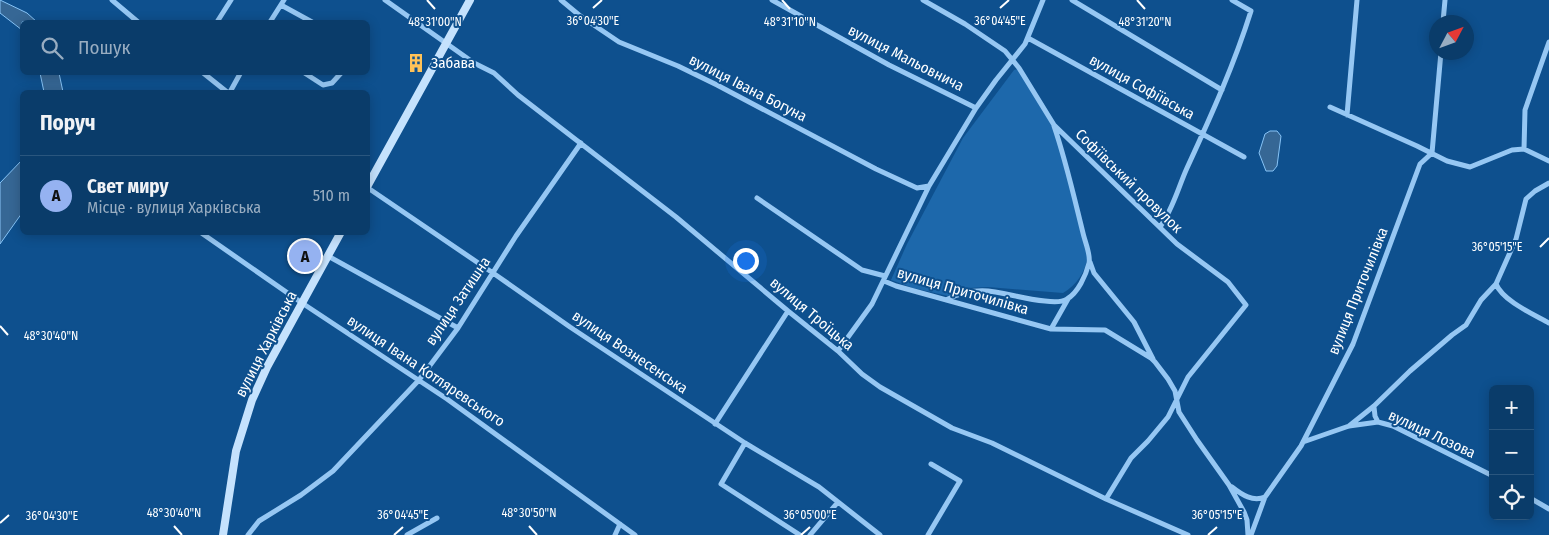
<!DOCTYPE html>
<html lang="uk">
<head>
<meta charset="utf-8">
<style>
  :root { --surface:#0a3c6a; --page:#184772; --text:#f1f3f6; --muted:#99adc1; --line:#2a567e; --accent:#95b2f1 }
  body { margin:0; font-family:"Fira Sans Condensed",sans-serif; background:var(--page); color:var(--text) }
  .controls { position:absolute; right:15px; bottom:15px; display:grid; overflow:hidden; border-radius:8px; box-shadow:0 2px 12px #0003 }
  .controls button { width:45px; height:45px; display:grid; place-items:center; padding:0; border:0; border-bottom:1px solid var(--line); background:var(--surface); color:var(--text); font:25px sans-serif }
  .compass { position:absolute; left:1429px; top:15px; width:45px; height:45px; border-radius:50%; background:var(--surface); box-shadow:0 2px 12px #0003; rotate:49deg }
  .you { position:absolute; left:745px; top:260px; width:18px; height:18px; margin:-12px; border:4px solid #fff; border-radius:50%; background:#1a73e8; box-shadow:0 0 0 8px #1a73e833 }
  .badge { display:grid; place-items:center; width:32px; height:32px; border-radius:50%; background:var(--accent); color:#111; font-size:16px; font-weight:700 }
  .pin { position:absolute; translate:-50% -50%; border:2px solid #fff; box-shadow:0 1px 5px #0006 }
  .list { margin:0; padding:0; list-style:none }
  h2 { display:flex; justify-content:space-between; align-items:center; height:65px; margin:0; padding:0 20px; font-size:21px }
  h2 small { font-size:16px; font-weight:400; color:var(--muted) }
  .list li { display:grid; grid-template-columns:32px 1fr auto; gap:15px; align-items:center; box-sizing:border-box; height:80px; padding:0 20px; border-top:1px solid var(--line) }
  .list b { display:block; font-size:19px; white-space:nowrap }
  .list p { margin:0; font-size:16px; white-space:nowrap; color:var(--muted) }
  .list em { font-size:16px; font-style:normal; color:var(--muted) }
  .icon { flex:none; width:28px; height:28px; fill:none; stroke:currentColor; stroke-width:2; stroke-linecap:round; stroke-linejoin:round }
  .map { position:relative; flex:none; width:1549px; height:535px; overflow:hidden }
  .search { position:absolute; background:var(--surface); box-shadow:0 2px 12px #0003; left:20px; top:20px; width:350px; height:55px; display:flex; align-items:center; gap:12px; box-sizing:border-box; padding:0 18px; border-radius:8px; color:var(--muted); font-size:19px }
  .panel { position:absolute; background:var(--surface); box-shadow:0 2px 12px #0003; left:20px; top:90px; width:350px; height:145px; border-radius:8px }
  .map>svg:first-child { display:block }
  .green { fill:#1d68ab }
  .water { fill:#366795; stroke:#87c4f7 }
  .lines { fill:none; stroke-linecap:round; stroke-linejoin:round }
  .street { stroke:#96c7f3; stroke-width:5 }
  .secondary { stroke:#c5e2fd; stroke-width:8 }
  .ticks { fill:none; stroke:#fff; stroke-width:2 }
  .labels { text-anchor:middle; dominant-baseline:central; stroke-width:4; stroke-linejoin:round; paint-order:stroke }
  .street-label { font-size:15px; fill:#fff; stroke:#0e508e }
  .poi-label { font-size:15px; fill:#fff; stroke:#0e508e; text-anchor:start }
  .ticks-label { font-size:12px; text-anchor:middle; fill:#fff; stroke:#0e508e; stroke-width:4; stroke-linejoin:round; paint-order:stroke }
</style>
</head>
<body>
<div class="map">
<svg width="1549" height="535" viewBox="0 0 1549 535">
  <rect width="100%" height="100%" fill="#0e508e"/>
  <path class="green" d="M1021,68L1057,125L1088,256C1085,272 1077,285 1063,293L988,287L969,288L948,296L913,288L891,280L907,244L963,138L1014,70Z"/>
  <path class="water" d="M0,0L27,13L37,22H22V30L0,13Z
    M40,73H59L63,92H44Z
    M1270,131H1277L1281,136L1277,166L1273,171H1266L1259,153L1265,134Z
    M22,160V213L0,244V183Z"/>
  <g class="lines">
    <path class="street" d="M112,0L138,22
      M385,0L474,63L494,73L518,95L676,217L788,311L838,351L862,374L880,387L952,428L992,443L1106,499L1188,535
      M561,0L579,15L619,42L678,66L717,85L876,169L917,188L929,186
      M772,0L889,65L976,108
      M923,0L965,24L1005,51L1019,68L1054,125L1177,244L1228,282L1246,305L1188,377L1168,417L1148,441L1131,458L1106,499
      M1072,0L1222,90
      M281,5L312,22
      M217,22L231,0
      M270,22L284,0
      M1443,22L1445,0
      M1028,38L1244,157
      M202,72L227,92
      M303,72L323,85L332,83L342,72
      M230,92L241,72
      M1330,107L1417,146L1447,161L1470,167L1512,150L1524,149L1549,161
      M1347,115L1357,0
      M1524,149L1525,110L1549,42
      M1432,153L1441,52
      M368,188L493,273L570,327L745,443L819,487L880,535
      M757,198L862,270L885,276
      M1160,227C1173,209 1178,188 1187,168C1211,116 1234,65 1251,11L1232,0
      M200,232L302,303L447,399L635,535
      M328,256L458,328
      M1090,262L1094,273L1134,322L1153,359
      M884,281L896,286L1051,329L1105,330L1151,358L1155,362L1168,379L1175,391L1179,412L1197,440L1229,485L1244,512L1247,520L1248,535
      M1496,284C1503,301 1533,314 1549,323
      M948,299C986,281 1007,298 1045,301C1052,302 1061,303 1067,299C1078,293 1086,275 1089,263C1091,255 1085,242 1083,233C1074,197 1066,161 1054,126
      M1051,329L1068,299
      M838,351L872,304L929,186L976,108L996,80L1025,44L1043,0
      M1374,407L1375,416L1378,422
      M715,424L788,311
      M1349,426L1374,406L1410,371L1452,335L1466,325L1481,300L1496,284L1516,239L1526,199L1535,191L1549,183
      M1303,442L1349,426L1378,422L1393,426L1493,476
      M745,443L721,484L800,535
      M1232,487C1242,495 1253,502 1265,497
      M1530,498L1549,509
      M248,535L259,521L301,495L333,471L419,380L458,328L516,236L581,143
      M407,535L437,518
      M615,535L620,524
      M810,535L838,502
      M928,535L960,481L931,464
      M1251,535L1265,497L1301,446L1353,344L1420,164L1432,153"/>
    <path class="secondary" d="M368,185L470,0
      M223,535L236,451L252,400L267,367L341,232"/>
  </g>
  <path class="ticks" d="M427,0L435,9M782,0L790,9M1137,0L1145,9M593,8L602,0M1000,8L1009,0M1540,247L1549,238M0,326L8,335M0,523L9,515M174,526L182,535M529,526L537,535M394,535L403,527M801,535L810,527M1208,535L1217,527"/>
  <defs>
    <g id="building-bare" transform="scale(1.5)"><path d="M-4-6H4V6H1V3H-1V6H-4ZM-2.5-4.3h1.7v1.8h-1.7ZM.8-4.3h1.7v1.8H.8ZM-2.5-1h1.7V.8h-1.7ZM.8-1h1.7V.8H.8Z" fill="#ffc258" stroke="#0e508e" stroke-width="2.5" paint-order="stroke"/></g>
  </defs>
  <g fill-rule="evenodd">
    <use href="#building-bare" x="416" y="63"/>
  </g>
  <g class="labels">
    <g class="street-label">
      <text transform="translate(906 58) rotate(27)">вулиця Мальовнича</text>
      <text transform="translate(1142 87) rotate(29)">вулиця Софіївська</text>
      <text transform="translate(748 88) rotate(27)">вулиця Івана Богуна</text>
      <text transform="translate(1129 181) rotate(44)">Софіївський провулок</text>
      <text transform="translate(963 291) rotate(16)">вулиця Приточилівка</text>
      <text transform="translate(1358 291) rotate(-68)">вулиця Приточилівка</text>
      <text transform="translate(458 301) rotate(-56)">вулиця Затишна</text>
      <text transform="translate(812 314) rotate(40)">вулиця Троїцька</text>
      <text transform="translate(266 344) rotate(-63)">вулиця Харківська</text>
      <text transform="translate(630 352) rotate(34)">вулиця Вознесенська</text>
      <text transform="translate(426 371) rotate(34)">вулиця Івана Котляревського</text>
      <text transform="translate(1432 434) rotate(25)">вулиця Лозова</text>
    </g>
    <g class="poi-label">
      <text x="431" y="63">Забава</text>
    </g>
  </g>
  <g class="ticks-label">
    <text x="593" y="25">36°04'30"E</text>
    <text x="1000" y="25">36°04'45"E</text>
    <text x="435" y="26">48°31'00"N</text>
    <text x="790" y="26">48°31'10"N</text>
    <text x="1145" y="26">48°31'20"N</text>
    <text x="1497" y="251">36°05'15"E</text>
    <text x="51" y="340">48°30'40"N</text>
    <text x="174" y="517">48°30'40"N</text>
    <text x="529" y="517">48°30'50"N</text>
    <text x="403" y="519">36°04'45"E</text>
    <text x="810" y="519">36°05'00"E</text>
    <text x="1217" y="519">36°05'15"E</text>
    <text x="52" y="520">36°04'30"E</text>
  </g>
</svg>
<div class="controls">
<button>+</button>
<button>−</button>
<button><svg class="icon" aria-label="locate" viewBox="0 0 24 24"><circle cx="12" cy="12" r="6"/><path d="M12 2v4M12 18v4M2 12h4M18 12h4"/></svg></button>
</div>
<svg class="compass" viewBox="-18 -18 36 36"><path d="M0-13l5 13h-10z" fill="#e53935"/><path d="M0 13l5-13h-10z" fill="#99adc1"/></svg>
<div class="you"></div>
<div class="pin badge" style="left:305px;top:256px">A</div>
<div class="search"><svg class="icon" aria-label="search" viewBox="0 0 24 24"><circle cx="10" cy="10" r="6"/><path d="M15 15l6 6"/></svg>Пошук</div>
<section class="panel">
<h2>Поруч<small></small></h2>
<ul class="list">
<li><span class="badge">A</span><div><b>Свет миру</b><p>Місце · вулиця Харківська</p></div><em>510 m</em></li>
</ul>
</section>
</div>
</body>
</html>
